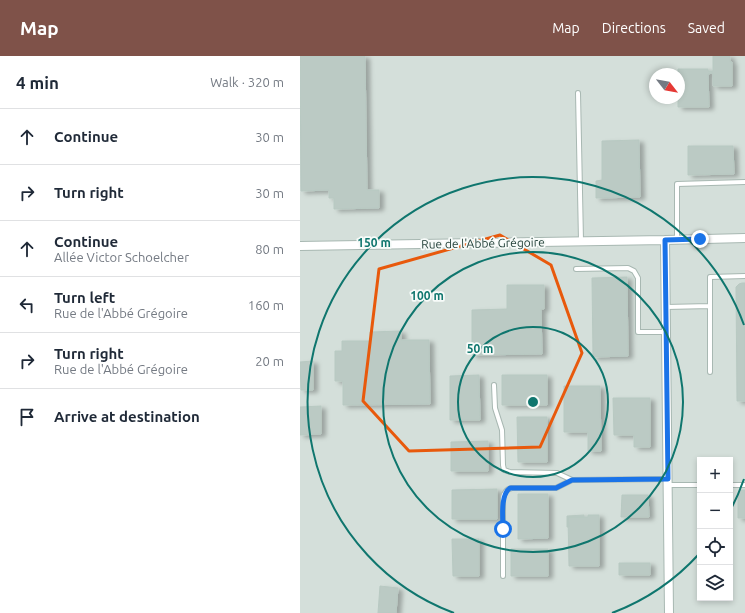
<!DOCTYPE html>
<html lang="en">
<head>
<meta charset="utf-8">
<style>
  :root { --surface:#fff; --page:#f6f6f7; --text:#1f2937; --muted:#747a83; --line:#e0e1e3; --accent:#7f5249 }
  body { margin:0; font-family:Ubuntu,sans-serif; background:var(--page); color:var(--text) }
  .controls { position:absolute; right:12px; bottom:12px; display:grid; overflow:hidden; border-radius:0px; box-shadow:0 2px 6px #0003 }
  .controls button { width:36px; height:36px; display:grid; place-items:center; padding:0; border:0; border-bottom:1px solid var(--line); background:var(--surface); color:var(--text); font:20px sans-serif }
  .compass { position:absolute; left:349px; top:12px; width:36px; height:36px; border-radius:50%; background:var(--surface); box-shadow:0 2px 6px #0003; rotate:121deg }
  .stop { position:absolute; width:12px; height:12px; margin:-9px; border:3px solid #1a73e8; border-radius:50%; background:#fff }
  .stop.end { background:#1a73e8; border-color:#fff; box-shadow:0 1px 4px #0008 }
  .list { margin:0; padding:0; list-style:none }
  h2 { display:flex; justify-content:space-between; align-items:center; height:52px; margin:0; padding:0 16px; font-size:17px }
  h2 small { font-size:13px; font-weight:400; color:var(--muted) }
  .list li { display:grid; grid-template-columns:26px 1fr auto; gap:12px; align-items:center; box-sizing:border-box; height:56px; padding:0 16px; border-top:1px solid var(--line) }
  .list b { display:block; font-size:15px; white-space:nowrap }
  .list p { margin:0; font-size:13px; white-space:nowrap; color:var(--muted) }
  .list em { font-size:13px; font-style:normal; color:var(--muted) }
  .icon { flex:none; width:22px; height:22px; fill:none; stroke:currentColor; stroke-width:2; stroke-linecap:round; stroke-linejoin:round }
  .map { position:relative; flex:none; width:445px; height:557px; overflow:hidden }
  header { display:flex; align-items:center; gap:24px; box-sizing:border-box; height:56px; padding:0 20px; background:var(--accent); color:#fff }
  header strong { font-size:19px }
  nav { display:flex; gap:22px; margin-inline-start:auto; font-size:14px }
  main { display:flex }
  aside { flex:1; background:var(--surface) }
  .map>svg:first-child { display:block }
  .built { fill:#d4dfda; fill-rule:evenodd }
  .building { fill:#bbcac4; stroke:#b8c9c2; filter:url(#shadow) }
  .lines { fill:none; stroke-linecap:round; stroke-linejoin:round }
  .lane-casing { stroke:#a8b8b2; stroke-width:6 }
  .street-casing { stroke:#a8b8b2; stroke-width:10 }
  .lane { stroke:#fff; stroke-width:4 }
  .street { stroke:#fff; stroke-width:8 }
  .route { stroke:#1a73e8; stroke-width:5 }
  .marked { fill:none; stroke:#e8590c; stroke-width:3; stroke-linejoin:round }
  .ring { fill:none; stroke:#0f766e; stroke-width:2 }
  .labels { text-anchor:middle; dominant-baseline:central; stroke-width:3.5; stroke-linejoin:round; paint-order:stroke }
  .street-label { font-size:12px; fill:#24423a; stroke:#f7fbf9 }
  .centre { fill:#0f766e; stroke:#f7fbf9; stroke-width:2 }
  .ring-label { font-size:12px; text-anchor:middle; font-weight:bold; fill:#0f766e; stroke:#f7fbf9; stroke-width:3.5; stroke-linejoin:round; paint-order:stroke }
</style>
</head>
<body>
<header>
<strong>Map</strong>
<nav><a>Map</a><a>Directions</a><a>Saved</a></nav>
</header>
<main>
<aside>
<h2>4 min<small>Walk · 320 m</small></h2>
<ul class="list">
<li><svg class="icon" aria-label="ahead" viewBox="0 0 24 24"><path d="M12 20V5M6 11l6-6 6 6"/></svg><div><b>Continue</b></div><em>30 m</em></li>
<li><svg class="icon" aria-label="right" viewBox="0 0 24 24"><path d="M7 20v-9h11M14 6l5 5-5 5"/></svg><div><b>Turn right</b></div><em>30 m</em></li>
<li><svg class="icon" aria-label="ahead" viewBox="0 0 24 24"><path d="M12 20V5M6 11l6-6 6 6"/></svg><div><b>Continue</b><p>Allée Victor Schoelcher</p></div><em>80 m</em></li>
<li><svg class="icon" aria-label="left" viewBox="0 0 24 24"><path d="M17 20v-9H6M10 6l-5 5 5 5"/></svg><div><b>Turn left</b><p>Rue de l'Abbé Grégoire</p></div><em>160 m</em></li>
<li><svg class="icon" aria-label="right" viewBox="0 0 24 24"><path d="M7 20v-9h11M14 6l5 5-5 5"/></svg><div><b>Turn right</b><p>Rue de l'Abbé Grégoire</p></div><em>20 m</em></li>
<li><svg class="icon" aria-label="arrive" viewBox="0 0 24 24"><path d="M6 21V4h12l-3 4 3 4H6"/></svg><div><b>Arrive at destination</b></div></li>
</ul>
</aside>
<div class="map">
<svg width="445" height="557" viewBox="0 0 445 557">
  <defs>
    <filter id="shadow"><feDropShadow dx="4.5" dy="2.5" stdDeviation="2" flood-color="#0004"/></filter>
  </defs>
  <rect width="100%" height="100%" fill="#e6efeb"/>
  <path class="built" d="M0,0H445V557H0ZM355,18H379V42H355ZM400,404H430V542H400Z"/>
  <path class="building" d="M0,0H65L67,134H79V152L34,153V142H29V134L1,135Z
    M413,0H430V6H432V30H413V17L408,18L409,51H378V42H379V18H378V13H408V15H413Z
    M339,84L340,141L296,142V125L302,124V85Z
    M388,90H433L434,118L388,119Z
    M327,221L328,300L293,301L292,222Z
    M442,227H445V345H437L436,231L439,228Z
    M207,229H244V253H241L242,298L172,299V254L207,253Z
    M101,275V284H129L130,348L43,349V325H35V295H42V285H70V276Z
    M13,305V334H1L0,306Z
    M179,319L180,364H150V320Z
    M202,319H247V349H202Z
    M264,330H300L301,395H288V376H264Z
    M313,342H350V391H334V379H314Z
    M21,350V378L0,379V351Z
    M217,361H247V406H218Z
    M188,385V415H151V386Z
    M197,433V463H152V434Z
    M440,434H445V462H438V437Z
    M218,438H248V482L218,483Z
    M322,439H348L349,461H321Z
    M284,459V461H268L269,471H267V460Z
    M288,459H299V510H269L268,461H288Z
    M152,483H179V520H153Z
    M211,493H248V520H211Z
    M319,507H350V519H319Z
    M80,530L98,532L96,557H78Z"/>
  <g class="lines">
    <g class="lane-casing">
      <path id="lane" d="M278,37L281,185
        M377,183V128L445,126
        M276,213L328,212L334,215L338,222V276H366
        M366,251L410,250
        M410,316V221L445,220
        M194,329L195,352L202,374L203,409L204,414L210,416L257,417L272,424L256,432H212C206,433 204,437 203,442V520
        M272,424L367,423
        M368,429H400
        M430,429H445"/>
    </g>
    <g class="street-casing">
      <path id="street" d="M0,190L365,184
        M369,557L365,184L445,182"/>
    </g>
    <use href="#lane" class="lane"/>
    <use href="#street" class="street"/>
  </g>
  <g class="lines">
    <path class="route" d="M203,473C203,462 200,439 210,432H256L272,424L368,423L365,184L400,183"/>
  </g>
  <path class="marked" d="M200,179L251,209L282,297L240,391L109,395L63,345L79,213Z"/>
  <g class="ring">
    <circle cx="233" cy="346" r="75"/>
    <circle cx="233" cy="346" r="150"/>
    <path d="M444 423A225 225 0 0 1 431 453M399 498A225 225 0 0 1 312 557M154 557A225 225 0 1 1 444 269"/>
  </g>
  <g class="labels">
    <g class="street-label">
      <text transform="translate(183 187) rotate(-1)">Rue de l'Abbé Grégoire</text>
    </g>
  </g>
  <circle cx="233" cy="346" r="6" class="centre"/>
  <g class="ring-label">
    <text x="74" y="191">150 m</text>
    <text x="127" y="244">100 m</text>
    <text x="180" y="297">50 m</text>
  </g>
</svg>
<div class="controls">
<button>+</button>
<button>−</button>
<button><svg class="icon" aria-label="locate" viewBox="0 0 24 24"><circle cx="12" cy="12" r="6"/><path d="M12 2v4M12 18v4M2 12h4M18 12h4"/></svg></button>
<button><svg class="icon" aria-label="layers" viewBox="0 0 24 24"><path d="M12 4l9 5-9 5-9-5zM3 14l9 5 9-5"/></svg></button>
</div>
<svg class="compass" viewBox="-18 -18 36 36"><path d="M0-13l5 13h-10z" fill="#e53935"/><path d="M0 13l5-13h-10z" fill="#747a83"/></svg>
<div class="stop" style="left:203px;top:473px"></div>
<div class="stop end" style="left:400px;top:183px"></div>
</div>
</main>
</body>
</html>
